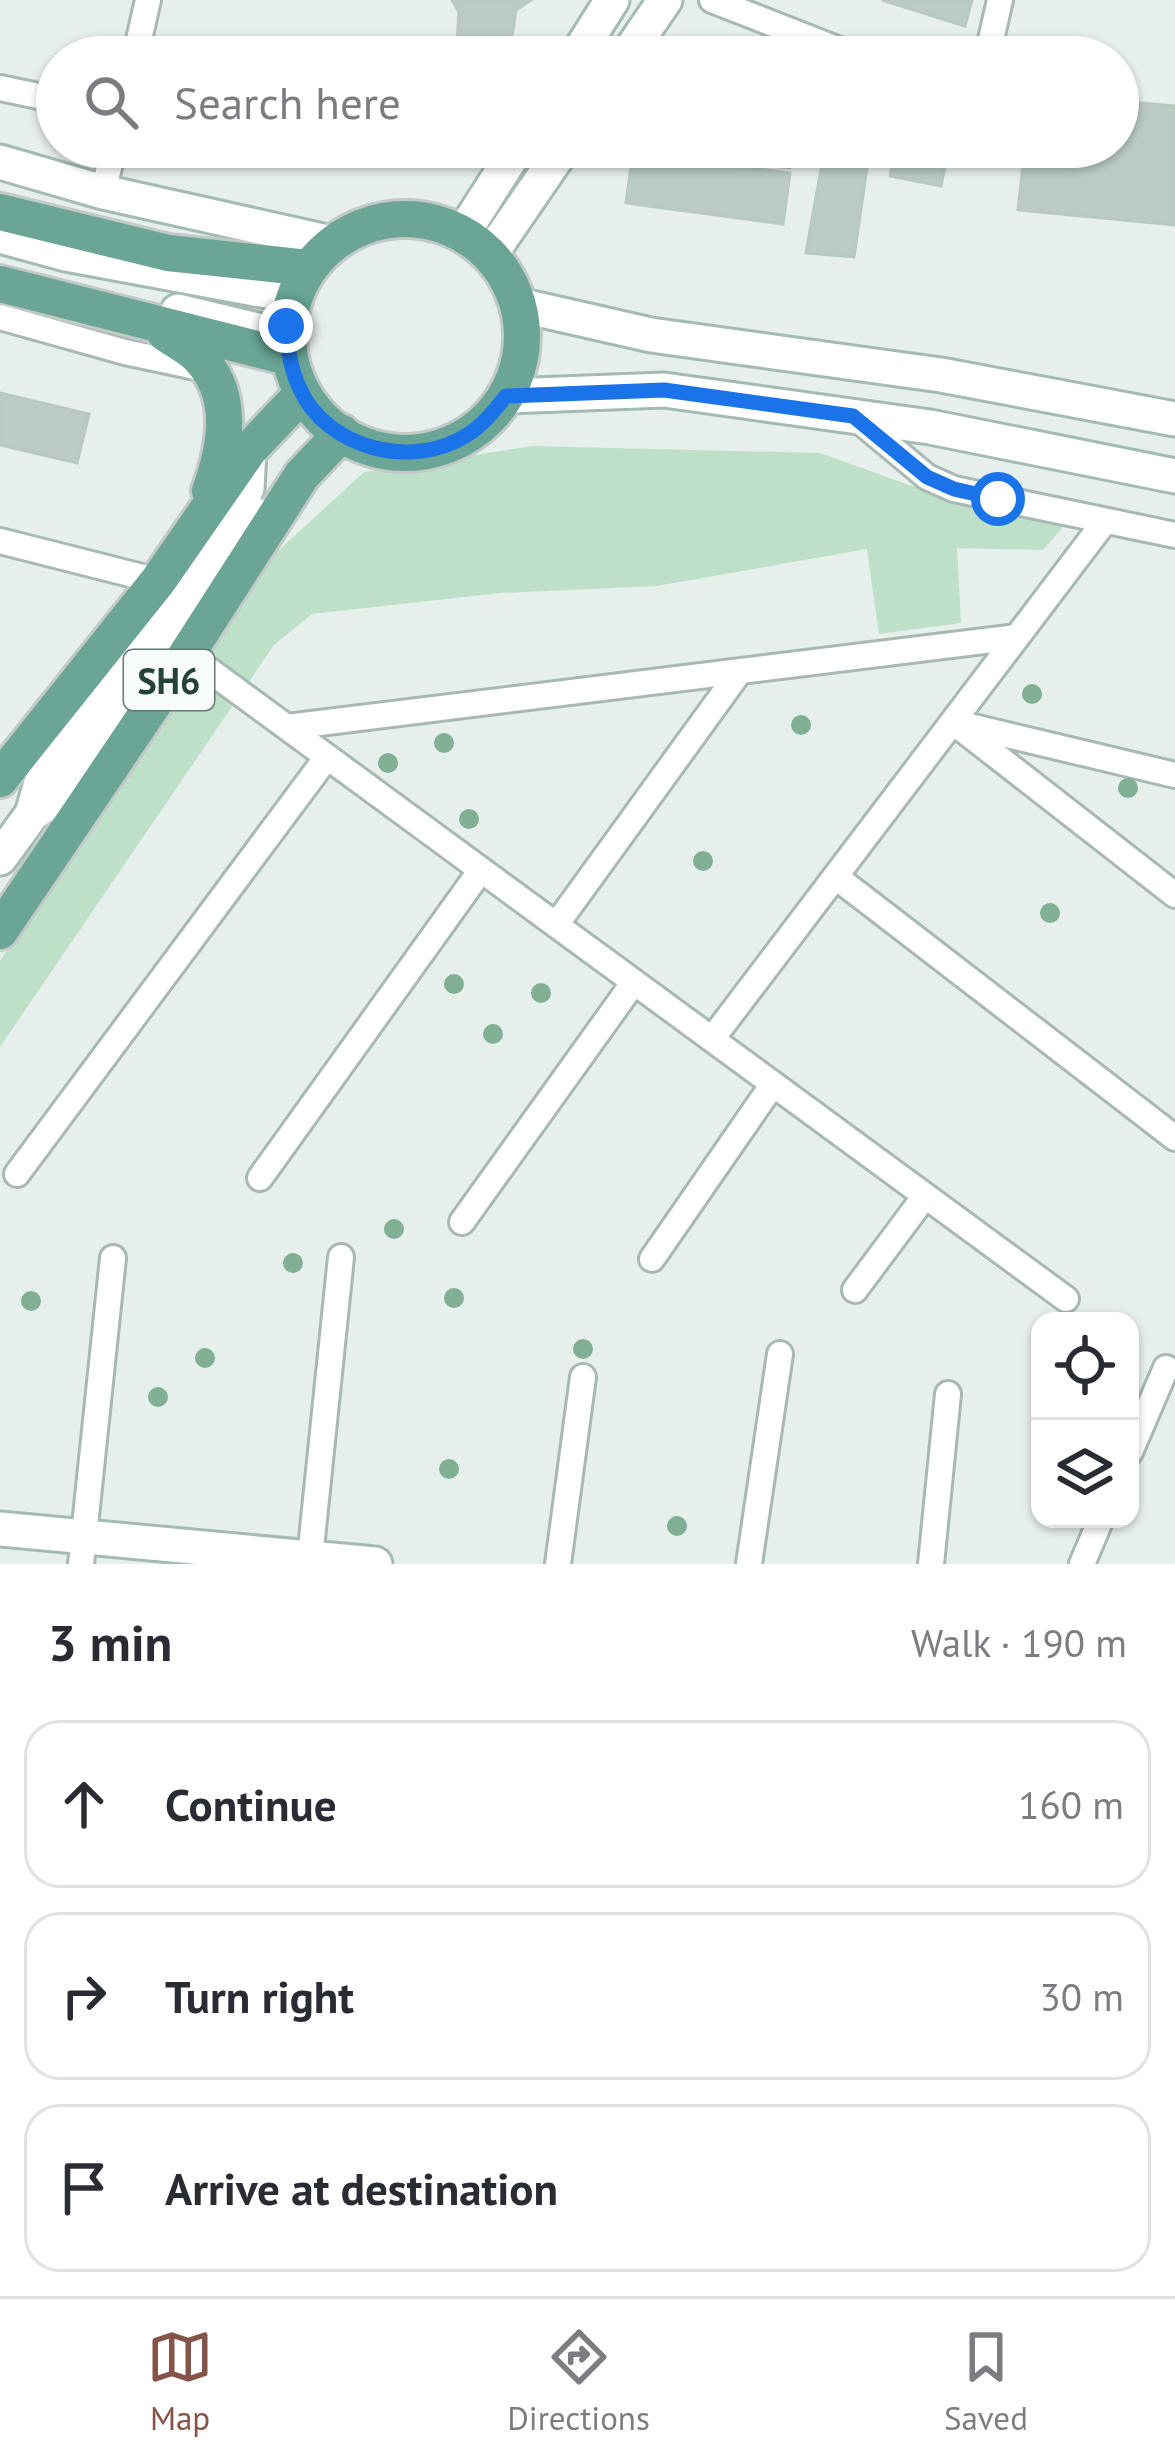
<!DOCTYPE html>
<html lang="en">
<head>
<meta charset="utf-8">
<style>
  :root { --surface:#fff; --page:#f2f2f3; --text:#2b2b33; --muted:#7c7c81; --line:#e1e1e2; --accent:#855347 }
  body { margin:0; font-family:"PT Sans",sans-serif; background:var(--page); color:var(--text) }
  .controls { position:absolute; right:36px; bottom:36px; display:grid; overflow:hidden; border-radius:24px; box-shadow:0 3px 9px #0004 }
  .controls button { width:108px; height:108px; display:grid; place-items:center; padding:0; border:0; border-bottom:3px solid var(--line); background:var(--surface); color:var(--text); font:60px sans-serif }
  .stop { position:absolute; width:36px; height:36px; margin:-27px; border:9px solid #1a73e8; border-radius:50%; background:#fff }
  .stop.end { background:#1a73e8; border-color:#fff; box-shadow:0 3px 12px #0008 }
  .list { margin:0; padding:0; list-style:none }
  h2 { display:flex; justify-content:space-between; align-items:center; height:156px; margin:0; padding:0 48px; font-size:51px }
  h2 small { font-size:39px; font-weight:400; color:var(--muted) }
  .list li { display:grid; grid-template-columns:78px 1fr auto; gap:36px; align-items:center; box-sizing:border-box; height:168px; margin:0 24px 24px; padding:0 24px; border:3px solid var(--line); border-radius:36px }
  .list b { display:block; font-size:45px; white-space:nowrap }
  .list em { font-size:39px; font-style:normal; color:var(--muted) }
  .icon { flex:none; width:66px; height:66px; fill:none; stroke:currentColor; stroke-width:2; stroke-linecap:round; stroke-linejoin:round }
  .map { position:relative; flex:none; width:1175px; height:1564px; overflow:hidden }
  .search { position:absolute; background:var(--surface); box-shadow:0 3px 9px #0004; left:36px; right:36px; top:36px; height:132px; display:flex; align-items:center; gap:30px; box-sizing:border-box; padding:0 42px; border-radius:66px; color:var(--muted); font-size:45px }
  .sheet { height:732px; background:var(--surface) }
  nav { display:flex; justify-content:space-around; align-items:center; box-sizing:border-box; height:168px; border-top:3px solid var(--line); background:var(--surface); font-size:33px; color:var(--muted) }
  nav a { display:grid; justify-items:center; gap:6px }
  nav .on { color:var(--accent) }
  .map>svg:first-child { display:block }
  .green { fill:#bfe0c8 }
  .building { fill:#bbcac4; stroke:#b8c9c2; stroke-width:3 }
  .lines { fill:none; stroke-linecap:round; stroke-linejoin:round }
  .street-casing { stroke:#a8b8b2; stroke-width:30 }
  .secondary-casing { stroke:#a4bbb3; stroke-width:39 }
  .primary-casing { stroke:#c2cac8; stroke-width:42 }
  .street { stroke:#fff; stroke-width:24 }
  .secondary { stroke:#fff; stroke-width:33 }
  .primary { stroke:#6aa596; stroke-width:36 }
  .tree { fill:#80af93 }
  .route { stroke:#1a73e8; stroke-width:15 }
  .labels { text-anchor:middle; dominant-baseline:central; stroke-width:9; stroke-linejoin:round; paint-order:stroke }
  .shield { fill:#f7fbf9; stroke:#637a73; stroke-width:3 }
  .shield-label { font-size:36px; font-weight:bold; fill:#24423a }
</style>
</head>
<body>
<div class="map">
<svg width="1175" height="1564" viewBox="0 0 1175 1564">
  <rect width="100%" height="100%" fill="#e6efeb"/>
  <path class="green" d="M532,446L820,453L909,485L1065,525L1043,550L957,548L961,623L879,634L867,549L657,586L501,593L312,614L274,645L0,1047V961L125,773L253,574L364,472Z"/>
  <path class="building" d="M452,0H531L516,10L509,57H456L459,12Z
    M882,0H972L965,26Z
    M1118,101L1175,106V225L1018,210L1025,147H1118Z
    M693,147H792L790,168L692,156Z
    M825,147H870L854,257L806,253Z
    M896,147H949L941,186L890,176Z
    M633,152L790,173L783,224L626,203Z
    M0,393L89,414L77,463L0,445Z"/>
  <g class="lines">
    <g class="street-casing">
      <path id="street" d="M712,0L857,57
        M135,57L148,0
        M987,57L1000,0
        M0,88L57,100
        M103,192L114,147
        M0,317L125,352L205,369
        M855,417L927,477L954,489L1175,535
        M0,541L158,581
        M187,654L1066,1299
        M953,722L1175,895
        M961,724L1175,775
        M287,727L1017,637
        M836,877L1175,1138
        M556,925L740,671
        M712,1039L1105,521
        M17,1174L327,757
        M260,1178L481,870
        M462,1222L634,982
        M652,1259L773,1084
        M855,1290L925,1196
        M1130,1452L1166,1368
        M310,1558L341,1257
        M81,1564L113,1258
        M558,1564L583,1377
        M749,1564L780,1354
        M931,1564L948,1394
        M1082,1564L1101,1519"/>
    </g>
    <g class="secondary-casing">
      <path id="secondary" d="M576,57L612,0
        M626,57L665,0
        M0,162L103,192L332,243
        M463,233L518,147
        M0,236L66,254L293,296
        M490,255L564,147
        M519,305L651,335L941,375L1175,419
        M178,311L287,337
        M506,396L664,390L930,427L1175,476
        M32,814L46,766L247,489L249,450
        M0,858L32,814L73,785L256,515
        M0,1529L375,1564"/>
    </g>
    <g class="primary-casing">
      <path id="primary" d="M0,212L168,253L308,268
        M288 336a117 117 0 1 1 234 0a117 117 0 1 1-234 0Z
        M0,284L288,357
        M165,333C175,340 188,347 197,355C236,393 226,446 210,491
        M0,779L158,581L249,450L302,394
        M0,931L187,654L302,475L342,433"/>
    </g>
    <use href="#street" class="street"/>
    <use href="#secondary" class="secondary"/>
    <use href="#primary" class="primary"/>
  </g>
  <g class="tree">
    <circle cx="1032" cy="694" r="10"/>
    <circle cx="801" cy="725" r="10"/>
    <circle cx="444" cy="743" r="10"/>
    <circle cx="388" cy="763" r="10"/>
    <circle cx="1128" cy="788" r="10"/>
    <circle cx="469" cy="819" r="10"/>
    <circle cx="703" cy="861" r="10"/>
    <circle cx="1050" cy="913" r="10"/>
    <circle cx="454" cy="984" r="10"/>
    <circle cx="541" cy="993" r="10"/>
    <circle cx="493" cy="1034" r="10"/>
    <circle cx="394" cy="1229" r="10"/>
    <circle cx="293" cy="1263" r="10"/>
    <circle cx="454" cy="1298" r="10"/>
    <circle cx="31" cy="1301" r="10"/>
    <circle cx="583" cy="1349" r="10"/>
    <circle cx="205" cy="1358" r="10"/>
    <circle cx="158" cy="1397" r="10"/>
    <circle cx="449" cy="1469" r="10"/>
    <circle cx="677" cy="1526" r="10"/>
  </g>
  <g class="lines">
    <path class="route" d="M286,326C288,349 290,368 300,389C327,449 413,470 467,435C483,425 494,411 506,396L664,390L853,416L927,477L954,489L998,499"/>
  </g>
  <g class="labels">
    <rect class="shield" x="124" y="650" width="90" height="60" rx="9"/>
    <g class="shield-label">
      <text x="169" y="680">SH6</text>
    </g>
  </g>
</svg>
<div class="controls">
<button><svg class="icon" aria-label="locate" viewBox="0 0 24 24"><circle cx="12" cy="12" r="6"/><path d="M12 2v4M12 18v4M2 12h4M18 12h4"/></svg></button>
<button><svg class="icon" aria-label="layers" viewBox="0 0 24 24"><path d="M12 4l9 5-9 5-9-5zM3 14l9 5 9-5"/></svg></button>
</div>
<div class="stop" style="left:998px;top:499px"></div>
<div class="stop end" style="left:286px;top:326px"></div>
<div class="search"><svg class="icon" aria-label="search" viewBox="0 0 24 24"><circle cx="10" cy="10" r="6"/><path d="M15 15l6 6"/></svg>Search here</div>
</div>
<section class="sheet">
<h2>3 min<small>Walk · 190 m</small></h2>
<ul class="list">
<li><svg class="icon" aria-label="ahead" viewBox="0 0 24 24"><path d="M12 20V5M6 11l6-6 6 6"/></svg><div><b>Continue</b></div><em>160 m</em></li>
<li><svg class="icon" aria-label="right" viewBox="0 0 24 24"><path d="M7 20v-9h11M14 6l5 5-5 5"/></svg><div><b>Turn right</b></div><em>30 m</em></li>
<li><svg class="icon" aria-label="arrive" viewBox="0 0 24 24"><path d="M6 21V4h12l-3 4 3 4H6"/></svg><div><b>Arrive at destination</b></div></li>
</ul>
</section>
<nav>
<a class="on"><svg class="icon" aria-label="map" viewBox="0 0 24 24"><path d="M3 6l6-2 6 2 6-2v14l-6 2-6-2-6 2zM9 4v14M15 6v14"/></svg>Map</a>
<a><svg class="icon" aria-label="directions" viewBox="0 0 24 24"><path d="M12 3l9 9-9 9-9-9zM9 14v-3h6M13 9l2 2-2 2"/></svg>Directions</a>
<a><svg class="icon" aria-label="saved" viewBox="0 0 24 24"><path d="M7 4h10v16l-5-4-5 4z"/></svg>Saved</a>
</nav>
</body>
</html>
